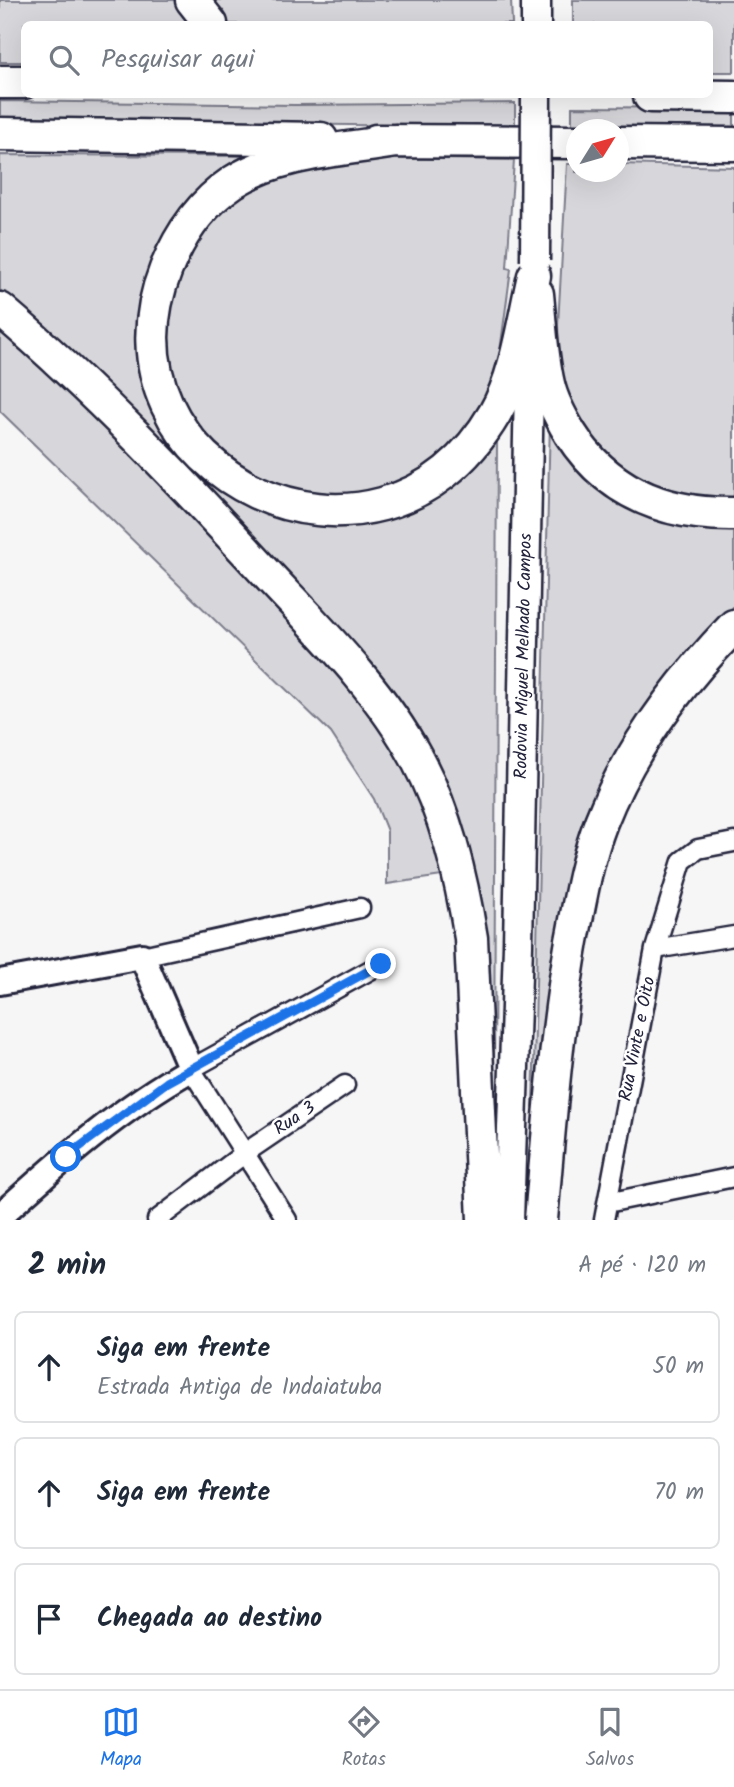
<!DOCTYPE html>
<html lang="pt">
<head>
<meta charset="utf-8">
<style>
  :root { --surface:#fff; --page:#f2f2f3; --text:#1f2937; --muted:#747a83; --line:#e0e1e3; --accent:#1a73e8 }
  body { margin:0; font-family:Kalam,sans-serif; background:var(--page); color:var(--text) }
  .compass { position:absolute; left:566px; top:119px; width:63px; height:63px; border-radius:50%; background:var(--surface); box-shadow:0 7px 28px #0002; rotate:53deg }
  .stop { position:absolute; width:21px; height:21px; margin:-16px; border:5px solid #1a73e8; border-radius:50%; background:#fff }
  .stop.end { background:#1a73e8; border-color:#fff; box-shadow:0 2px 7px #0008 }
  .list { margin:0; padding:0; list-style:none }
  h2 { display:flex; justify-content:space-between; align-items:center; height:91px; margin:0; padding:0 28px; font-size:30px }
  h2 small { font-size:23px; font-weight:400; color:var(--muted) }
  .list li { display:grid; grid-template-columns:46px 1fr auto; gap:21px; align-items:center; box-sizing:border-box; height:112px; margin:0 14px 14px; padding:0 14px; border:2px solid var(--line); border-radius:10px }
  .list b { display:block; font-size:26px; white-space:nowrap }
  .list p { margin:0; font-size:23px; white-space:nowrap; color:var(--muted) }
  .list em { font-size:23px; font-style:normal; color:var(--muted) }
  .icon { flex:none; width:38px; height:38px; fill:none; stroke:currentColor; stroke-width:2; stroke-linecap:round; stroke-linejoin:round }
  .map { position:relative; flex:none; width:734px; height:1220px; overflow:hidden }
  .search { position:absolute; background:var(--surface); box-shadow:0 7px 28px #0002; left:21px; right:21px; top:21px; height:77px; display:flex; align-items:center; gap:18px; box-sizing:border-box; padding:0 24px; border-radius:10px; color:var(--muted); font-size:26px }
  .sheet { height:469px; background:var(--surface) }
  nav { display:flex; justify-content:space-around; align-items:center; box-sizing:border-box; height:98px; border-top:2px solid var(--line); background:var(--surface); font-size:19px; color:var(--muted) }
  nav a { display:grid; justify-items:center; gap:4px }
  nav .on { color:var(--accent) }
  .map>svg:first-child { display:block }
  .green { fill:#d7d7db; stroke:#7c7c8b; stroke-width:2 }
  .lines { fill:none; stroke-linecap:round; stroke-linejoin:round }
  .minor-casing { stroke:#22223b; stroke-width:23 }
  .secondary-casing { stroke:#22223b; stroke-width:30 }
  .primary-casing { stroke:#22223b; stroke-width:33 }
  .trunk-casing { stroke:#22223b; stroke-width:33 }
  .motorway-casing { stroke:#22223b; stroke-width:37 }
  .minor { stroke:#fff; stroke-width:18 }
  .secondary { stroke:#fff; stroke-width:24 }
  .primary { stroke:#fff; stroke-width:28 }
  .trunk { stroke:#fff; stroke-width:28 }
  .motorway { stroke:#fff; stroke-width:32 }
  .primary-bridge-casing { stroke:#22223b; stroke-width:33; stroke-linecap:butt }
  .primary-bridge { stroke:#fff; stroke-width:28 }
  .route { stroke:#1a73e8; stroke-width:9 }
  .labels { text-anchor:middle; dominant-baseline:central; stroke-width:5; stroke-linejoin:round; paint-order:stroke }
  .street-label { font-size:18px; fill:#22223b; stroke:#fff }
</style>
</head>
<body>
<div class="map">
<svg width="734" height="1220" viewBox="0 0 734 1220">
  <rect width="100%" height="100%" fill="#f6f6f7"/>
  <filter id="ink" filterUnits="userSpaceOnUse"><feTurbulence type="fractalNoise" baseFrequency=".0143" numOctaves="2"/><feDisplacementMap in="SourceGraphic" scale="14" xChannelSelector="R" yChannelSelector="G"/><feConvolveMatrix kernelMatrix="1 2 1 2 8 2 1 2 1" color-interpolation-filters="sRGB"/></filter>
  <g filter="url(#ink)">
    <path class="green" d="M0,0H179L198,24H24V62H0Z
      M205,0H511L512,24H228Z
      M573,0H734V72H710V24H573Z
      M0,101L295,105L515,103V127L0,121Z
      M572,107L734,108V129L572,127Z
      M0,155L258,156L170,232L162,414L326,520L491,439L497,440L494,1088L480,917L441,780L0,290Z
      M367,158L514,160L507,268L511,269L495,389L467,438L398,488L340,500L268,486L202,436L176,390L165,337L186,249L227,199L278,171Z
      M567,164H576V172H618L619,164L734,167V502L684,501L609,464L567,406L559,369L558,325Z
      M0,320L317,641L407,765L449,875L387,884V831L374,799L331,733L0,411Z
      M550,420L567,447L734,524V606C689,651 650,697 618,753L539,1115L533,1107Z"/>
    <g class="lines">
      <g class="minor-casing">
        <path id="minor" d="M655,949L734,936
          M142,956L360,908
          M607,1203L734,1177
          M157,1220L245,1153L345,1085
          M287,1220L191,1069L381,964
          M604,1220L655,949L682,861L698,849L734,842"/>
      </g>
      <g class="secondary-casing">
        <path id="secondary" d="M0,982L142,956L191,1069C121,1108 59,1162 0,1216"/>
      </g>
      <g class="primary-casing">
        <path id="primary" d="M536,24V0"/>
      </g>
      <g class="trunk-casing">
        <g id="trunk">
          <path id="s1" d="M509,1220L518,945L530,334"/>
        </g>
      </g>
      <g class="motorway-casing">
        <path id="motorway" d="M192,0L211,24
          M0,82H24
          M650,96L734,97
          M0,134L321,139
          M376,141L576,142
          M396,141C343,150 280,152 233,182C202,203 180,234 166,269C86,470 377,615 495,413C517,376 524,318 534,276
          M618,143L734,144
          M537,294C540,324 541,355 548,384C552,402 561,418 570,433C608,493 666,515 734,514
          M0,309C95,390 181,481 266,573C320,631 378,687 416,757C446,813 461,876 471,938L484,1220
          M541,1220C549,1127 556,1033 572,941C580,900 586,861 601,822C630,748 679,683 734,626"/>
      </g>
      <use href="#minor" class="minor"/>
      <use href="#secondary" class="secondary"/>
      <use href="#primary" class="primary"/>
      <use href="#trunk" class="trunk"/>
      <use href="#motorway" class="motorway"/>
      <g class="primary-bridge-casing">
        <path id="primary-bridge" d="M535,261L536,94"/>
      </g>
      <use href="#primary-bridge" class="primary-bridge"/>
    </g>
  </g>
  <g class="lines" filter="url(#ink)">
    <path class="route" d="M66,1157L167,1082L381,964"/>
  </g>
  <g class="labels">
    <g class="street-label">
      <text stroke="none"><textPath href="#s1" startOffset="564">Rodovia Miguel Melhado Campos</textPath></text>
      <text transform="translate(638 1039) rotate(-79)">Rua Vinte e Oito</text>
      <text transform="translate(295 1119) rotate(-34)">Rua 3</text>
    </g>
  </g>
</svg>
<svg class="compass" viewBox="-18 -18 36 36"><path d="M0-13l5 13h-10z" fill="#e53935"/><path d="M0 13l5-13h-10z" fill="#747a83"/></svg>
<div class="stop" style="left:66px;top:1157px"></div>
<div class="stop end" style="left:381px;top:964px"></div>
<div class="search"><svg class="icon" aria-label="search" viewBox="0 0 24 24"><circle cx="10" cy="10" r="6"/><path d="M15 15l6 6"/></svg>Pesquisar aqui</div>
</div>
<section class="sheet">
<h2>2 min<small>A pé · 120 m</small></h2>
<ul class="list">
<li><svg class="icon" aria-label="ahead" viewBox="0 0 24 24"><path d="M12 20V5M6 11l6-6 6 6"/></svg><div><b>Siga em frente</b><p>Estrada Antiga de Indaiatuba</p></div><em>50 m</em></li>
<li><svg class="icon" aria-label="ahead" viewBox="0 0 24 24"><path d="M12 20V5M6 11l6-6 6 6"/></svg><div><b>Siga em frente</b></div><em>70 m</em></li>
<li><svg class="icon" aria-label="arrive" viewBox="0 0 24 24"><path d="M6 21V4h12l-3 4 3 4H6"/></svg><div><b>Chegada ao destino</b></div></li>
</ul>
</section>
<nav>
<a class="on"><svg class="icon" aria-label="map" viewBox="0 0 24 24"><path d="M3 6l6-2 6 2 6-2v14l-6 2-6-2-6 2zM9 4v14M15 6v14"/></svg>Mapa</a>
<a><svg class="icon" aria-label="directions" viewBox="0 0 24 24"><path d="M12 3l9 9-9 9-9-9zM9 14v-3h6M13 9l2 2-2 2"/></svg>Rotas</a>
<a><svg class="icon" aria-label="saved" viewBox="0 0 24 24"><path d="M7 4h10v16l-5-4-5 4z"/></svg>Salvos</a>
</nav>
</body>
</html>
